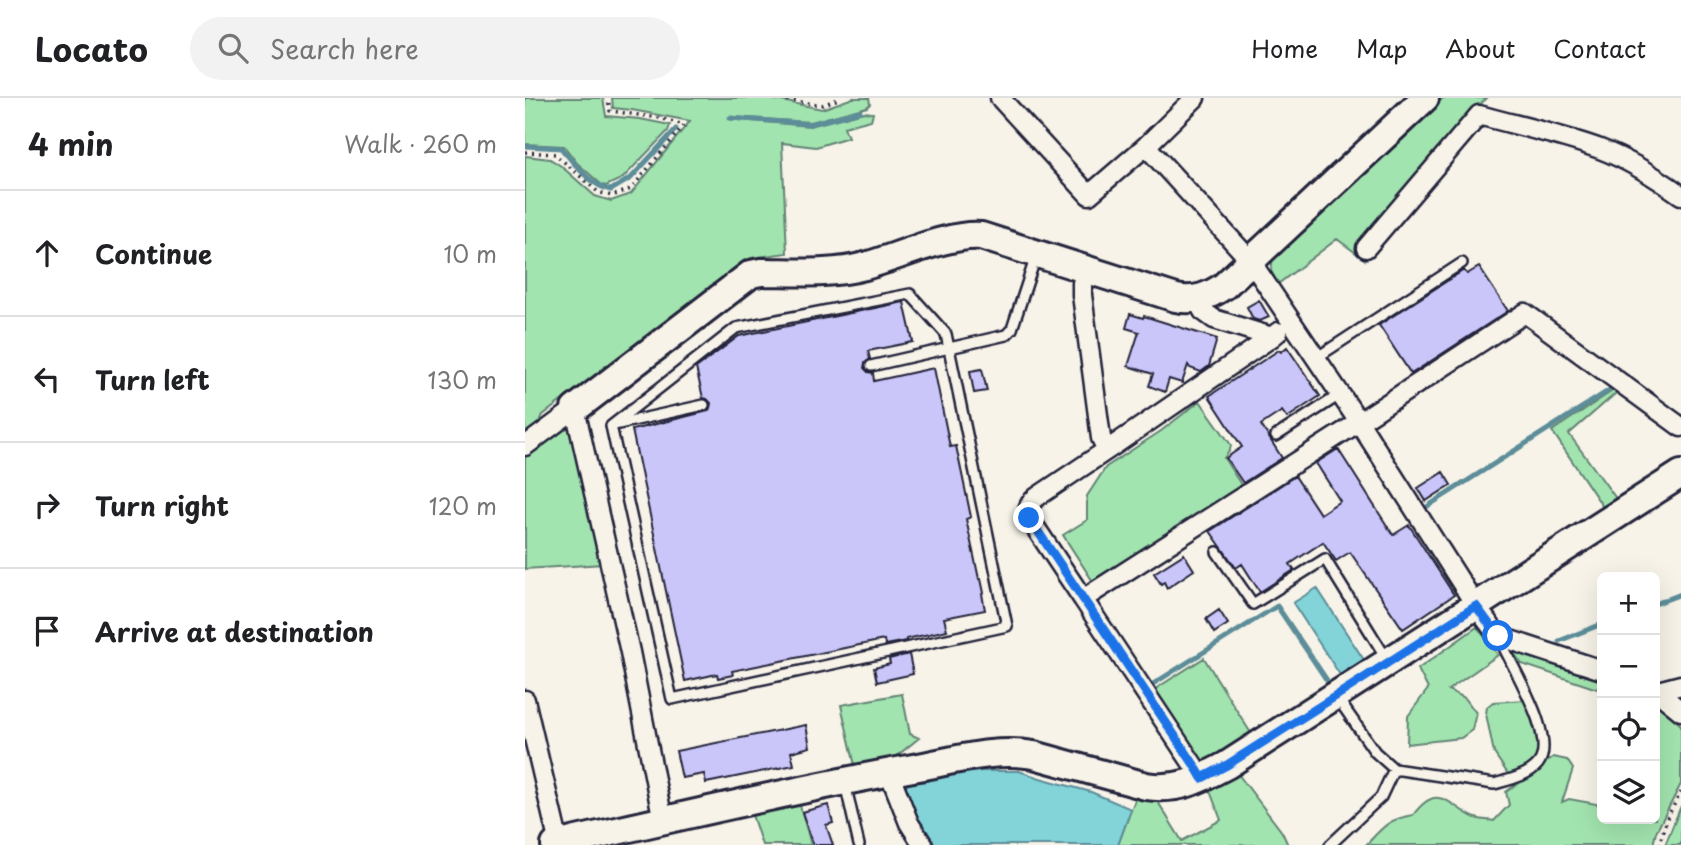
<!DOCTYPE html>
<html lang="en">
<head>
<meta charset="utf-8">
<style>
  :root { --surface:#fff; --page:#f2f2f2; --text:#202124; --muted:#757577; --line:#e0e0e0 }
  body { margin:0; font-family:"Playpen Sans",sans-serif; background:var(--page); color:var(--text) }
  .controls { position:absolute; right:21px; bottom:21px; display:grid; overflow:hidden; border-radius:10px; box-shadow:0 7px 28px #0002 }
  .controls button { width:63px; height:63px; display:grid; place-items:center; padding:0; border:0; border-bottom:2px solid var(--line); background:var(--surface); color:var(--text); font:35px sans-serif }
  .stop { position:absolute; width:21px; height:21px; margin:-16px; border:5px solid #1a73e8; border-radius:50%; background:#fff }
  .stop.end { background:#1a73e8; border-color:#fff; box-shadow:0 2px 7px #0008 }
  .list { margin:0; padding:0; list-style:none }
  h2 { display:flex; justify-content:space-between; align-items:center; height:91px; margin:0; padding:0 28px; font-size:30px }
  h2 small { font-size:23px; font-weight:400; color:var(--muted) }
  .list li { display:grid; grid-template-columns:46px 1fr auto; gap:21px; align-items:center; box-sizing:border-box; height:126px; padding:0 28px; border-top:2px solid var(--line) }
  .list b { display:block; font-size:26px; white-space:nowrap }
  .list em { font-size:23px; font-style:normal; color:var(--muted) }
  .icon { flex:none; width:38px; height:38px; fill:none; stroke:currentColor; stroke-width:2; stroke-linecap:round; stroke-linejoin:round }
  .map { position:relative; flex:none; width:1156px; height:747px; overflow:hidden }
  header { display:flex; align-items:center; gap:42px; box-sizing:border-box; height:98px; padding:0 35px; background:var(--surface); border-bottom:2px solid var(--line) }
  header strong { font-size:33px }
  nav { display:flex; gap:38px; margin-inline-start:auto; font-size:24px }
  .search { width:490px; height:63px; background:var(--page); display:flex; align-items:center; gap:18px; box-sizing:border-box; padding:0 24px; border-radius:38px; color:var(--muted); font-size:26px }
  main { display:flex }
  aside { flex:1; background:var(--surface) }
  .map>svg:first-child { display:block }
  .green { fill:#a2e4af; stroke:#628375; stroke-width:2 }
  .water { fill:#82d4d8; stroke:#5c8d99; stroke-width:2 }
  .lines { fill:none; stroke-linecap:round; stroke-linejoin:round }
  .stream { stroke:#5c8d99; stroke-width:5 }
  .building { fill:#cac6f9; stroke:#22223b; stroke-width:2 }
  .lane-casing { stroke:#22223b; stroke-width:14 }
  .street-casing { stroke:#22223b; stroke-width:23 }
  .secondary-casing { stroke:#22223b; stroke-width:32 }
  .path { stroke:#22223b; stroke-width:3.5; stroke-dasharray:2 5; stroke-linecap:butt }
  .lane { stroke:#f7f3e8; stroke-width:9 }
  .street { stroke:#f7f3e8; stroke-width:18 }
  .secondary { stroke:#f7f3e8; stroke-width:26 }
  .route { stroke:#1a73e8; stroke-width:9 }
</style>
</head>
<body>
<header>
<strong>Locato</strong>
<div class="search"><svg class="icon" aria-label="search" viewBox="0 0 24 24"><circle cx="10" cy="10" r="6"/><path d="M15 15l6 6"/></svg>Search here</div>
<nav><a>Home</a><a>Map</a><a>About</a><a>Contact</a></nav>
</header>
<main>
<aside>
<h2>4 min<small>Walk · 260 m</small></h2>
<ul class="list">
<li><svg class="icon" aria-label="ahead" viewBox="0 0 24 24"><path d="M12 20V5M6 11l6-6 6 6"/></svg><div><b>Continue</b></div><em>10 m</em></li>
<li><svg class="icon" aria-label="left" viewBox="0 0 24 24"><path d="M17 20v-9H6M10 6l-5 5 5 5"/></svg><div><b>Turn left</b></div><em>130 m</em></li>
<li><svg class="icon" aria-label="right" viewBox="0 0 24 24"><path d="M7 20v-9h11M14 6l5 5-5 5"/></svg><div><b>Turn right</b></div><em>120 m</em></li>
<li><svg class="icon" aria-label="arrive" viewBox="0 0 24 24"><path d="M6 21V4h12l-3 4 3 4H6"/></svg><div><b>Arrive at destination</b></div></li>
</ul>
</aside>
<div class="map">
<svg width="1156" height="747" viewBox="0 0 1156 747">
  <rect width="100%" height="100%" fill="#f7f3e8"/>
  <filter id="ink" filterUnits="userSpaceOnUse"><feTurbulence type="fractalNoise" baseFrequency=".0143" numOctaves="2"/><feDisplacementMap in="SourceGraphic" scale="14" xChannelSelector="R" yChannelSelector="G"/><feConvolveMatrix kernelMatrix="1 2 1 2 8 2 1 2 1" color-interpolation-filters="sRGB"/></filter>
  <g filter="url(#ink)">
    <path class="green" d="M0,0H78L81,18L115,21L145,27L143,33L98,80L81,88L77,87L52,65L39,48L0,46Z
      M87,0H241L297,11L328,0H344L345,6L342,9L286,24L204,19V21L285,28L339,14L348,15L346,22L319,29L323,39L291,49L257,45L262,155L226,160L212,170L18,317L9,333L0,340V58L25,61L36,68L70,98L86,103L106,96L165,23L107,12L88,10Z
      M918,0H961L834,150L839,161L812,141L753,186L746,173L748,159Z
      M1095,288L1097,290L1044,336L1095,406L1082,415L1027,333Z
      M675,303L706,347L705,352L699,360L720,393L572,483L567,482L538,437L562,422V398L581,369L636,333Z
      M46,319L78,466L0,471V355Z
      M952,529L973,557L923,592L940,600L951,615L947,632L936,640L882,646L883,618L903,591L893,571Z
      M985,550L1077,582L1075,592L997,566Z
      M679,560L729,640L678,665L673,661L627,593Z
      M377,596L385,636L394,640L363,665L331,672L316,607Z
      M1001,602C1008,620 1024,648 1008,666C1003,672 990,674 983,676L969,655L961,616L962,609L968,604Z
      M1130,604L1156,627V686L1131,734L1128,747H841C858,729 863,721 888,717C913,684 922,706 948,719C954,722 962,722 969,723L984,707L981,694L1028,659L1042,662L1048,671L1037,704L1044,701L1077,707V721H1130Z
      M713,676L757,734L763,747H593L611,699L633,704L657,743L696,722L685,693Z
      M274,704L286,747H237L226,714Z
      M1156,708V747H1140Z"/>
    <path class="water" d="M792,490L839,562L815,577L768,505Z
      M457,673H494L515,680L566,694L606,711L593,747H410L384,708L374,684L427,676Z"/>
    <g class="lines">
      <path class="stream" d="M205,20L285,26L335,13
        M0,48L36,50C49,65 65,88 86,92L106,80L151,31
        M903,408L1086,291
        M1130,506L1156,496
        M1034,543L1077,526
        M628,586L752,508L803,584"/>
    </g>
    <path class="building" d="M954,169L983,213L886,276L854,227L939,172L942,176Z
      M734,202L744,219L735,223L728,221L722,209Z
      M379,204L388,244L343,253L345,261L340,265L339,270L343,274L348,275L349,283L409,270L425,349L431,348L446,419L441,421L454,481H456L459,495L457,496L460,512L419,520L422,532L381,541V543L360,547L359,542L207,573L208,577L193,580L192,576L160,583L107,332L183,313L185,310L186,305L182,301L178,300L171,270L214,238Z
      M605,216L618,220L619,218L692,241L684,268L676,274L665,270L663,267L657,285L644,281L640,294L624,288L628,276L603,268L614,234L601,230Z
      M762,249L795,298L762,320L757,313L736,327L757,360L718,385L701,360L717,349L684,298L754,252L756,254Z
      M457,271L462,293L449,295L445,273Z
      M813,351L868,437L884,427L929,497L878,531L825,454L811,463L798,444L765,466L769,472L735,494L717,466L711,470L685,433L770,378L795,416L815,403L791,365Z
      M918,374L926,387L901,403L893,390Z
      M659,456L669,472L642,490L639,484L636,486L629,475Z
      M694,512L703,526L689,535L681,521Z
      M384,556L388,576L352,584L349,570L365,566L364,561Z
      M281,627L285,649L266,654L269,667L181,685L179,676L157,680L151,653Z
      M303,707L308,725L301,727L308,747H288L277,714Z"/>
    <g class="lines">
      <g class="lane-casing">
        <path id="lane" d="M385,196L421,236L482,528L147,601L86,328L211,230Z
          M791,260L937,165
          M346,268L481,237L487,231L511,158
          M89,327L179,307
          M751,338L816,296
          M692,454L728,506L800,461L863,563
          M811,598L850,654L869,671L969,686C983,682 1003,678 1013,666C1034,640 984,565 974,539
          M320,685L334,747
          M805,747L856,699L869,671"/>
      </g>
      <g class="street-casing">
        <path id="street" d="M475,0L564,97L621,48L670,0
          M621,48L725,162L834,324L951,508L973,538L1077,572
          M841,150L954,17C994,28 1037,37 1075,51C1104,62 1131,79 1156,97
          M672,202L678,213L689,221L747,239L753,234
          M0,348L50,311L105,554L138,723
          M582,352L747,239
          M558,501L504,420C502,410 504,405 512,399L582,352L576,340L557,197V185L562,172
          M1130,592L1156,613
          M1133,593L1156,587
          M0,602L34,746
          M364,674L384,725L398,747
          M677,680L558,501L834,324L1000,215L1156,329"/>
      </g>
      <g class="secondary-casing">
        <path id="secondary" d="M50,311L226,176L236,174C271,174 306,177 340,168C373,159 424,135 456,138L651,200C670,204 684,198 699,188L900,0
          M30,747C149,720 268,692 388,670C429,663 467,650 509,657L621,688C653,693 674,682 702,667L1156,376"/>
      </g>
      <path class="path" d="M248,0L297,7L316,0
        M0,54L30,56L73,94L87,98L106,91L159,27L135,20L85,13L83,0
        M1134,747L1143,718L1156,694"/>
      <use href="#lane" class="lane"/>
      <use href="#street" class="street"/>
      <use href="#secondary" class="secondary"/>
    </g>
  </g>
  <g class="lines" filter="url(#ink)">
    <path class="route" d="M504,420L670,668L677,680L702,667L811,598L951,508L973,538"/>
  </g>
</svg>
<div class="controls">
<button>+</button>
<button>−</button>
<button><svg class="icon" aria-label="locate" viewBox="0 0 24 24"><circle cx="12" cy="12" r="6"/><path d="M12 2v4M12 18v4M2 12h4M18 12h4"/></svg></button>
<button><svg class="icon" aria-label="layers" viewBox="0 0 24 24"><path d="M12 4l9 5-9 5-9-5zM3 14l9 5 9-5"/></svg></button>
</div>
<div class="stop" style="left:973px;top:538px"></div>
<div class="stop end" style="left:504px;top:420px"></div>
</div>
</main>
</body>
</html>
